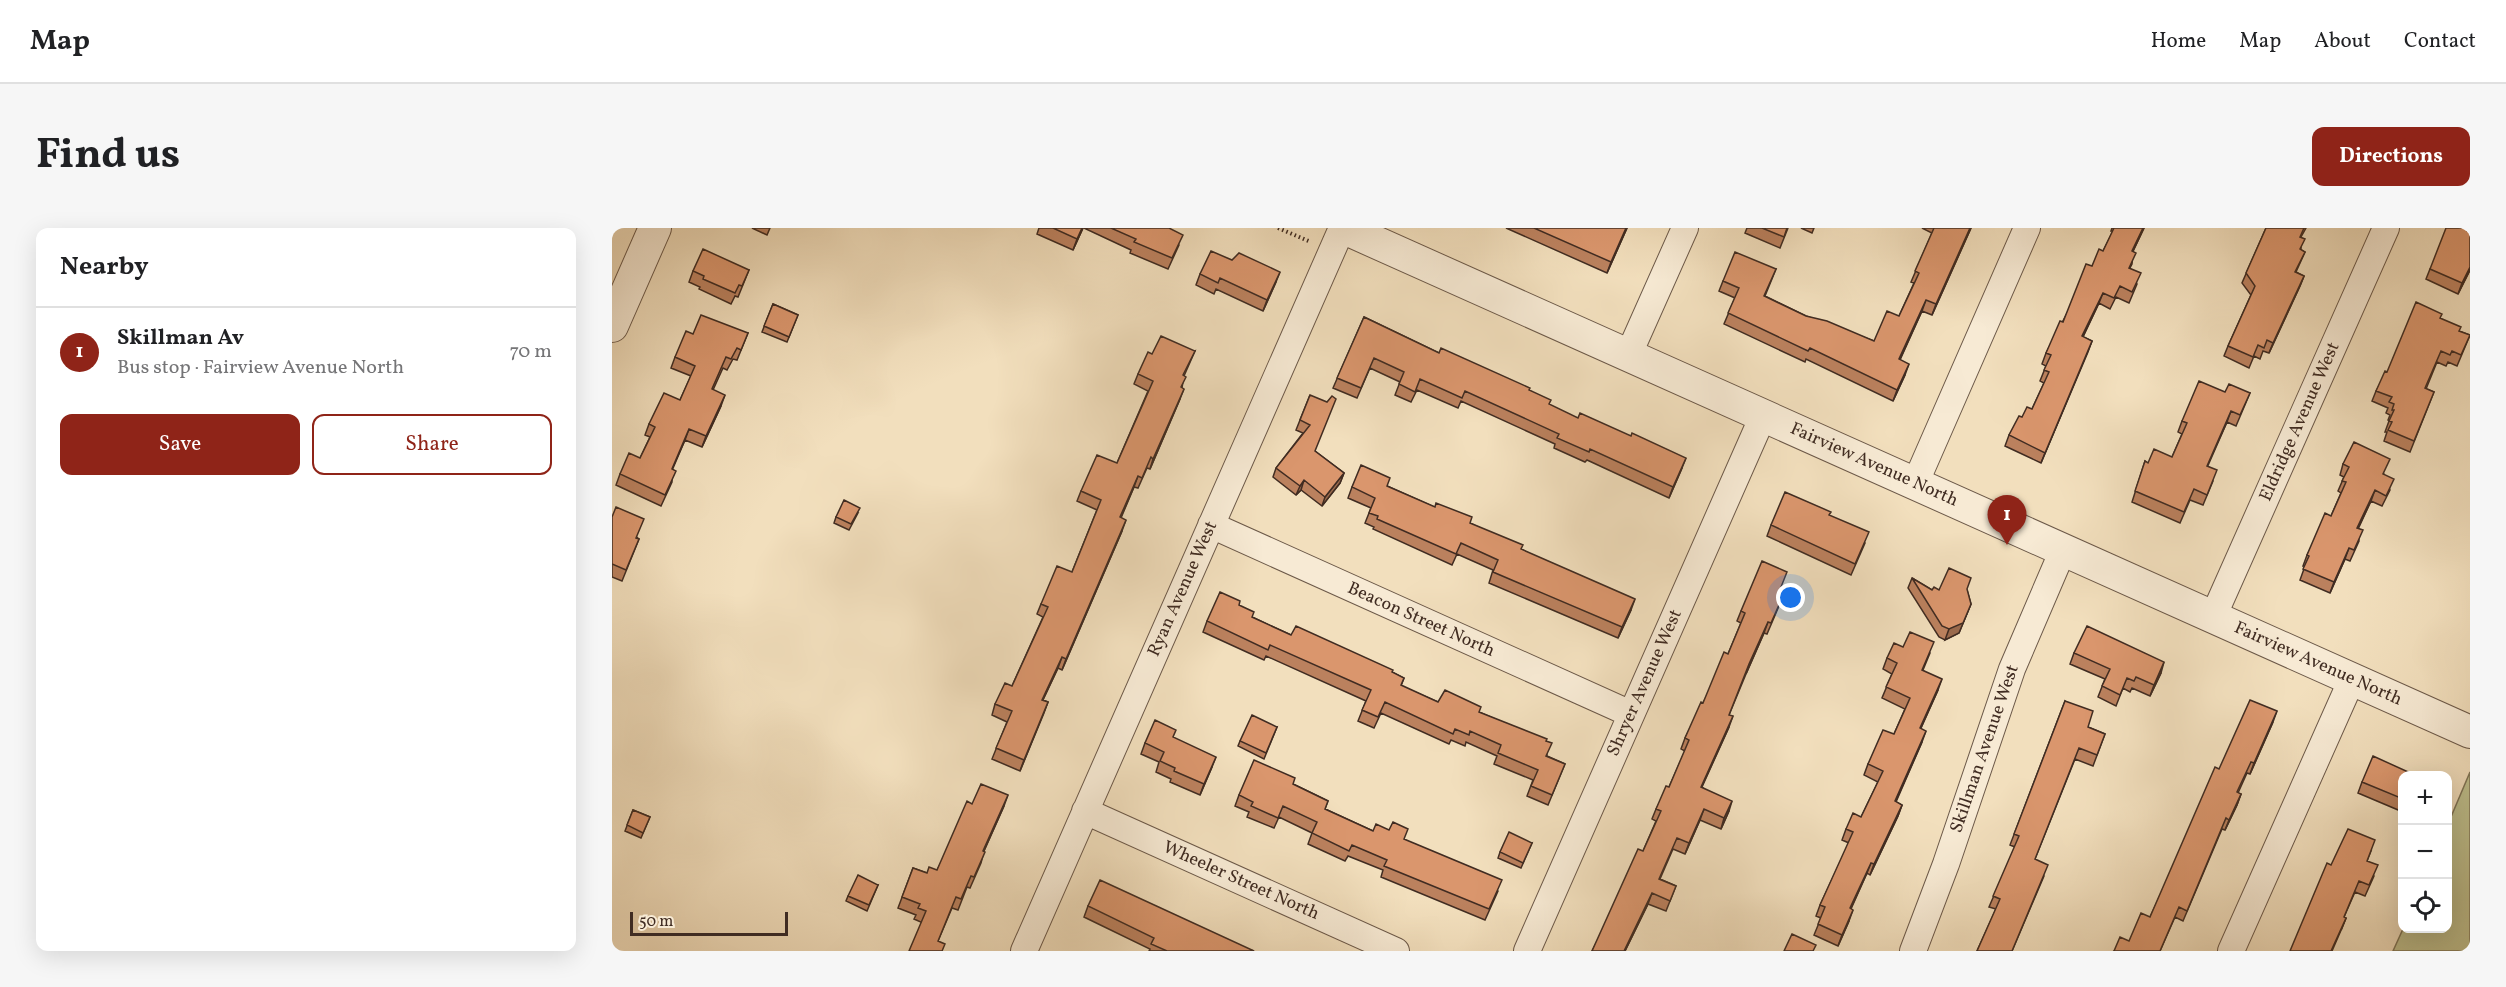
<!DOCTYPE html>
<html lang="en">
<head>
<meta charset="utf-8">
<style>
  :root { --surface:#fff; --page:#f6f6f6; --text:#202124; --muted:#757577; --line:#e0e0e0; --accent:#8f2418 }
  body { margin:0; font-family:Vollkorn,serif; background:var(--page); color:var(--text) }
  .controls { position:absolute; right:18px; bottom:18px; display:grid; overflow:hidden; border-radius:12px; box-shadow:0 6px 24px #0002 }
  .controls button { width:54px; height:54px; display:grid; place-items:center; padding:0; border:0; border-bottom:2px solid var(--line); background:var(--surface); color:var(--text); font:30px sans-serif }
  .scale { position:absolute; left:18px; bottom:15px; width:158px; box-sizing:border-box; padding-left:6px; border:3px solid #402c22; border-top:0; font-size:16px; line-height:21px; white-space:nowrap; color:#402c22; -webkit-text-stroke:4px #f7ead4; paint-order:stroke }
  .you { position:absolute; left:1179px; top:370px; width:21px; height:21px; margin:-15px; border:4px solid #fff; border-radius:50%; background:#1a73e8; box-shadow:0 0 0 9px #1a73e833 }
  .badge { display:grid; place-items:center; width:39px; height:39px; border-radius:50%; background:var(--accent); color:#fff; font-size:20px; font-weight:700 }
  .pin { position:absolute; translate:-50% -50px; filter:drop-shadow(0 2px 3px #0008) }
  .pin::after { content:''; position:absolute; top:32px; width:21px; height:18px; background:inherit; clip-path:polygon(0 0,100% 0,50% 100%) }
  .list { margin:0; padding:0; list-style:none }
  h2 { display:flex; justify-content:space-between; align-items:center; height:78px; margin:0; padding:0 24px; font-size:26px }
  h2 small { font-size:20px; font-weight:400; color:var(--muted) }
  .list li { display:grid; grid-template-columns:39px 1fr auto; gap:18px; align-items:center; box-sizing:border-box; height:90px; padding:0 24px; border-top:2px solid var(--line) }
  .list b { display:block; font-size:22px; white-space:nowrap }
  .list p { margin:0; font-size:20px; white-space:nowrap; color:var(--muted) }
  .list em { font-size:20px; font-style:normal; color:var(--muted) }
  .actions { display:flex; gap:12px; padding:18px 24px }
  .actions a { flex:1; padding:14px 0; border:2px solid var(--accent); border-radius:12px; text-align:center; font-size:21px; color:var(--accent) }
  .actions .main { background:var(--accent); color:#fff }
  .icon { flex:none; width:33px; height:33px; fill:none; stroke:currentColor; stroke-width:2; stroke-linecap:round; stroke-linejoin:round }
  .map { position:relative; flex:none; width:1858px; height:723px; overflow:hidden; border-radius:12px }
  header { display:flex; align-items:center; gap:36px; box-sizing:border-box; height:84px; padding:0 30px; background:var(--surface); border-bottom:2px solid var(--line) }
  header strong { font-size:28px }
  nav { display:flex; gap:33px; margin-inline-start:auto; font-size:21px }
  .intro { display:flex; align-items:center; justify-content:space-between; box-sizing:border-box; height:144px; padding:0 36px }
  h1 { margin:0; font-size:42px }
  .button { padding:15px 27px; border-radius:12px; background:var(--accent); color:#fff; font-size:21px; font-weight:700 }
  main { display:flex; gap:36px; padding:0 36px }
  aside { flex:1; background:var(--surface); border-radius:12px; box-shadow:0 6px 24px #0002 }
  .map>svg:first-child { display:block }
  .green { fill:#bfc08e; stroke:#807658; stroke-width:1.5 }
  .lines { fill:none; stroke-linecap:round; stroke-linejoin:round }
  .minor-casing { stroke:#6c5949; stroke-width:28 }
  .tertiary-casing { stroke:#6c5949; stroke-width:34 }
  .path { stroke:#402c22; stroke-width:4; stroke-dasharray:1.5 3; stroke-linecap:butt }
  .minor { stroke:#f7ead4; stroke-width:26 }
  .tertiary { stroke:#f7ead4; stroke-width:32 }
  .wall { fill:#bb815e; stroke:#402c22; stroke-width:1.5 }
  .shaded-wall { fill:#99694c; stroke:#402c22; stroke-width:1.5 }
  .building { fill:#da966d; stroke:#402c22; stroke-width:1.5 }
  .labels { text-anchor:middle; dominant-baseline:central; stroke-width:4.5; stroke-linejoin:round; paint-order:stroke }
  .street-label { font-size:18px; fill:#402c22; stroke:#f7ead4 }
</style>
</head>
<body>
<header>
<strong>Map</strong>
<nav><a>Home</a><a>Map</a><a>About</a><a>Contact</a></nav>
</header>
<div class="intro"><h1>Find us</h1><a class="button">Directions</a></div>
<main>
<aside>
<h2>Nearby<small></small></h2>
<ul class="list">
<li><span class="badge">1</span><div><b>Skillman Av</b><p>Bus stop · Fairview Avenue North</p></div><em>70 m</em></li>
</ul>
<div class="actions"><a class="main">Save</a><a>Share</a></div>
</aside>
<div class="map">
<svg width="1858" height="723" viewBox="0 0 1858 723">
  <rect width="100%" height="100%" fill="#f2dfbd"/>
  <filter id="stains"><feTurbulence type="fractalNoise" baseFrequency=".00333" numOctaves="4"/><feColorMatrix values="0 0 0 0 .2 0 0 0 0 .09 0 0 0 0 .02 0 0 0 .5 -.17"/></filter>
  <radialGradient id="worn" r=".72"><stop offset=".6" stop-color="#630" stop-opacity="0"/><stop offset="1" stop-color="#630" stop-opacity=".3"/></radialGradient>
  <path class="green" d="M1858,544V723H1781L1791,701L1836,700V596Z"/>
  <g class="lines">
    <g class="minor-casing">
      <path id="minor" d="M1016,128L1073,0
        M1303,256L1415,0
        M599,297L1019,486
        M1601,389L1774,0
        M473,583L784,723
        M412,723L730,0
        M915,723L1151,188
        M1301,723L1334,636L1400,441L1451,322
        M1619,723L1740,451"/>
    </g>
    <g class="tertiary-casing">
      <path id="tertiary" d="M732,0L1858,504
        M0,98L43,0"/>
    </g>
    <path class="path" d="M666,0L699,14"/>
    <use href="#minor" class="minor"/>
    <use href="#tertiary" class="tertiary"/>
  </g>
  <path class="wall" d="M140,0H158L155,7Z
    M427,0H471L461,22L425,6Z
    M472,0H557L567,17L556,41L518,25L519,22Z
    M894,0H1015L995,45Z
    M1135,0H1176L1168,20L1133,5Z
    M1189,0H1202L1200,5Z
    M1310,0H1359L1320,87L1310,83L1288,132L1293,147L1281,173L1194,131L1193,134L1112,96L1123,70L1107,63L1111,53L1164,41L1153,68L1194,88L1262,113L1287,88L1302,55L1299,54L1320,5Z
    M1500,0H1532L1521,23L1520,36L1518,40L1525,56L1517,75L1504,69L1498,81L1487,75L1471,109L1480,113L1429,235L1393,218L1397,207L1410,189L1420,181L1432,155L1428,153L1434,138L1430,136L1434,125L1480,38L1491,23L1501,3H1499Z
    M1654,0H1694L1689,9V22L1693,24L1684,44L1692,48L1688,58L1657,125L1651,123L1648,131L1642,128L1637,140L1612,128L1616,118L1639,67L1630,55Z
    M1858,0V42L1846,66L1814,51L1818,41Z
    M137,42L126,69L123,68L119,76L87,61L88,59L77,54L81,43Z
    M588,46L664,54L651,83L604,61L602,66L584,57Z
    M161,76L186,87L175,114L150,104Z
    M752,89L827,125L917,162L937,177L1070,240L1057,270L975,232L973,234L942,220L943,216L849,173L846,180L805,162L799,174L783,167L788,154L758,140L745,170L721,160Z
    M1828,91L1847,103L1858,107L1845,138L1836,134L1834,138L1825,134L1814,161L1822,164L1798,224L1772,213L1775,204H1773L1777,193L1776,192L1778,187L1774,185L1776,180L1760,173L1764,163L1775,144Z
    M136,105L125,132L121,131L115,142L111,140L101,162L109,178L90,219L73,212L60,241V254L49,278L4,257L8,246L28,230L38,209L33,207L37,196L68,172L79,148L59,140L63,129L81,106Z
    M583,123L572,148L568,171L538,241L535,240L526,260L522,259L509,290L510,303L450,442L446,440L431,472L436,474L408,543L380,531L395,494L380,487L383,476L400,458L431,389L425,386L429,376L460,344L485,282L465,273L469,263L505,235L536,163L522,156L526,146Z
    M1613,164L1638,165L1624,198L1615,194L1595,238L1601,253L1591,277L1578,272L1568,295L1520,274L1533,233L1536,235L1560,229L1570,206L1566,204L1570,193Z
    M698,167L703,223L732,245L728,255L710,278L689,262L684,267L661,249L664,240L691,205L684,202Z
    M1731,236L1772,246L1778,262L1770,278L1759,273L1746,300L1747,313L1738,333L1733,331L1718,365L1688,352L1693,338H1691L1695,327L1719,288L1729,265L1726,263L1732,249L1728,247Z
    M775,258L858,295L909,321L1019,382L1006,410L877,355L881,342L845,326L840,337L761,301L762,299L753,295L759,280L736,270L740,259Z
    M246,285L237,302L222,295L224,289Z
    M0,289L27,311L10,353L0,349Z
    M1159,297L1253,315L1239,347L1155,308Z
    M1300,350L1320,362H1355L1359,376L1347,405L1333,412L1327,409L1296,360Z
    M1170,359V371L1155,406L1152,405L1134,446L1117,487V499L1090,559L1117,583L1109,601L1088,592L1073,626L1061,621L1048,651L1064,658L1054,683L1036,676L1013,723H980L1031,623L1044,593L1040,591L1044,581L1057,559L1073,523L1069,521L1073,510L1116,426L1129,395L1125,393L1129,383Z
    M627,377L640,389L679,407L780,444L792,450L789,458L826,474L867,484L934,513L935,528L953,536L936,577L915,568L921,552L882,536L885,528L854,514L853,518L839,512L837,516L769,485L762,500L746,493L754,473L654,428L652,432L591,404L595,393Z
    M1291,419L1318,425L1311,442L1326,462L1309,500L1310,514L1284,574L1290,577L1286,588L1258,647L1255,645L1239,681L1237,693L1226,718L1202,707L1209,690L1204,688L1208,677L1237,615L1230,612L1234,601L1249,589L1266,554L1252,547L1256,536L1282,506L1293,481L1270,470L1280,446L1271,441L1275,430Z
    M1462,425L1549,445L1538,468L1520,460L1518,464L1511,460L1504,478L1486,469L1493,451L1458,436Z
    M1453,473L1476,499L1493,506L1481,538L1463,531L1423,631L1432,648L1400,723H1365L1384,681L1377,679L1403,619L1398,617Z
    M1661,494L1638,546L1635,545L1626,565L1629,566L1625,577L1613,602L1610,601L1571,693L1563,689L1548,723H1502L1517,713L1538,689L1607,541Z
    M665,499L652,531L626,518L628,513Z
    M561,509L600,539L588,567L558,554L559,551L544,544L547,534L529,526L533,515Z
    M1791,548V584L1746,565L1750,554Z
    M681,556L716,573L713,581L761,603L793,612L886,663L873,692L769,649L771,642L736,628L733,633L696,616L700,605L667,589L662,600L635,589L637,584L623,578L627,567Z
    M360,576L392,578L372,623L369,635L358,660L355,659L346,682L340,680L326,713L330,723L309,694L302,691L304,687L286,680L301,640L315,645L325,642Z
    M21,582L38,589L29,610L13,603Z
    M920,615L909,640L886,630L888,624Z
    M1759,623L1755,633L1762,648L1753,668L1743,664L1732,689L1734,690L1730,700L1719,637Z
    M266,657L255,683L234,673L236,668Z
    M476,678L642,723H537L538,721L472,689Z"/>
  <path class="shaded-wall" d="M470,0H471L461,22L465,11Z
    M1014,0H1015L995,45L999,34Z
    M1358,0H1359L1320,87L1324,76Z
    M1531,0H1532L1516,34L1520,23Z
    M1858,39V42L1846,66L1850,55Z
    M668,44L664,54L651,83L655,72Z
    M1692,48L1688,58L1657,125L1661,115Z
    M1491,65L1487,75L1466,119L1470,108Z
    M1314,72L1310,83L1283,142L1287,131Z
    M1480,113L1476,124L1429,235L1433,225Z
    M1297,136L1293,147L1281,173L1285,162Z
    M572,161L568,171L538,241L541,231Z
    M113,167L109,178L90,219L94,208Z
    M1619,183L1615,194L1591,249L1595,238Z
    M77,201L73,212L56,252L60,241Z
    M1074,230L1070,240L1057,270L1061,259Z
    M732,245L728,255L710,278L713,269Z
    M526,248L522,259L504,300L508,289Z
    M692,252L689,262L684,267L688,258Z
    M1763,262L1759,273L1742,310L1745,300Z
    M514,292L510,303L450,442L454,431Z
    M1737,320L1733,331L1718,365L1722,354Z
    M1023,371L1019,382L1006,410L1010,399Z
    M1359,376L1347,405L1333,412L1337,401Z
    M1156,394L1152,405L1134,446L1137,436Z
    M450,429L446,440L426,482L430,472Z
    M1552,434L1549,445L1538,468L1542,457Z
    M1330,451L1326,462L1304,511L1308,500Z
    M436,474L432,485L408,543L412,532Z
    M1665,483L1661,494L1638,546L1642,535Z
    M1121,488L1117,499L1085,569L1089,559Z
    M1314,503L1310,514L1279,584L1283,573Z
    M604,529L600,539L588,567L592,556Z
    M1629,566L1625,577L1613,602L1617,592Z
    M396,567L392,578L367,634L371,623Z
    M1120,573L1117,583L1109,601L1112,590Z
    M1290,577L1286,588L1258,647L1262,636Z
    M1092,581L1088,592L1073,626L1077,615Z
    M1259,635L1255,645L1234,691L1238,680Z
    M1040,665L1036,676L1013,723H1012Z
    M1241,682L1237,693L1226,718L1230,707Z
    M1734,690L1730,700L1720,723H1719Z"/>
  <path class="building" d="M441,0H470L465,11Z
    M499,0H557L571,7L560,30L522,14L524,11Z
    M922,0H1014L999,34Z
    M1150,0H1175L1172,9Z
    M1322,0H1358L1324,76L1314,72L1287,131L1297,136L1285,162L1198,120L1196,123L1116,85L1127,60L1111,53L1123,24L1164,41L1152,68L1194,88L1215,93L1262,113L1275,83L1287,88L1307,45L1303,43Z
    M1502,0H1531L1520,23L1524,25L1517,40L1529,45L1520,64L1508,58L1502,70L1491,65L1470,108L1480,113L1433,225L1397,207L1407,188L1410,189L1415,179L1420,181L1437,144L1432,142L1439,127L1434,125L1448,93L1451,94L1474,36L1480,38L1487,21L1491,23Z
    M1654,0H1692L1688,9L1693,11L1688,21L1693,24L1683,44L1692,48L1661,115L1655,112L1652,120L1646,117L1641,129L1616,118L1643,58L1634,45Z
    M1834,0H1858V39L1850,55L1818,41Z
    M91,21L137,42L130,58L127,57L123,65L91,51L92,48L81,43Z
    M599,23L620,32L627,25L668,44L655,72L608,50L606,55L588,46Z
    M1804,74L1830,86L1828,90L1849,99L1847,103L1858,107L1849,127L1840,123L1838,127L1829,123L1813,160L1822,164L1802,213L1776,202L1780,194L1777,193L1782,182H1780L1782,176L1777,174L1780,169L1764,163L1773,143L1775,144Z
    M161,76L186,87L177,109L152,98Z
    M89,87L136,105L129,122L125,120L119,131L114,129L100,161L113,167L94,208L77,201L60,241L64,243L53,267L8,246L17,225L28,230L43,199L37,196L52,165L68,172L83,138L63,129L74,103L81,106Z
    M752,89L827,125L829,120L918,160L917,162L939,172L937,176L966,190L968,185L1019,208L1020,205L1074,230L1061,259L978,221L977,224L945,210L947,206L853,163L850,170L808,151L803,164L787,156L792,144L762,130L749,160L725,150Z
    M549,108L583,123L571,147L574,149L569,159L572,161L541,231L539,229L530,250L526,248L508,289L514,292L454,431L450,429L430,472L436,474L412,532L384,520L400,483L383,476L393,455L400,458L436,379L429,376L445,338L460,344L489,272L469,263L485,227L505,235L541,153L526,146L536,124L540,126Z
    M1587,153L1613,164L1617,156L1638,165L1628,187L1619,183L1595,238L1605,242L1595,267L1582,261L1572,284L1523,263L1533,233L1536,235L1542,221L1560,229L1575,195L1570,193Z
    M698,167L715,174L720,168L724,171L703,223L732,245L713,269L692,252L688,258L664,240L698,197L688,192Z
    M1742,214L1778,231L1771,246L1782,251L1774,268L1763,262L1745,300L1751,302L1742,322L1737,320L1722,354L1691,341L1697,328L1695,327L1713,285L1719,288L1734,254L1730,253L1737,239L1731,236Z
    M749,237L778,250L775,258L823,279L824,275L860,289L858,295L911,317L909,321L1023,371L1010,399L881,344L886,332L849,315L844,326L765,291L766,288L757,285L763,270L740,259Z
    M1173,264L1219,284L1217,287L1257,304L1243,336L1159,297Z
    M232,272L248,280L239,296L224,289Z
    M4,279L32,291L24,310L27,311L14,342L0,336V289Z
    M1150,333L1175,344L1169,359L1174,361L1159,395L1156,394L1137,436L1117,487L1121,488L1089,559L1120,573L1112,590L1092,581L1077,615L1065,610L1047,651L1064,658L1058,673L1040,665L1012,723H980L1026,621L1031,623L1049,583L1044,581L1054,558L1057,559L1077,512L1073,510L1089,474L1091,475L1112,424L1116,426L1133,385L1129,383Z
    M1337,340L1359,350L1355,361L1359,376L1351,395L1337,401L1330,398L1300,350L1320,362L1322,359L1327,362Z
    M608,364L628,373L627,377L642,384L640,389L679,407L684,398L781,442L780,444L792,450L789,457L826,474L833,462L869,479L867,484L935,511L934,513L940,515L934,528L953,536L940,567L919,558L926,542L886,525L889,517L858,503L857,507L843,501L841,506L773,474L766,489L750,482L759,462L658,417L656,422L595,393Z
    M1475,398L1552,434L1542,457L1524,449L1522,453L1515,450L1508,467L1490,458L1498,441L1462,425Z
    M1298,404L1322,414L1310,442L1330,451L1308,500L1314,503L1283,573L1290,577L1262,636L1259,635L1238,680L1241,682L1230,707L1206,696L1213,679L1208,677L1241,604L1234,601L1241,585L1249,589L1271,543L1256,536L1271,502L1282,506L1298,470L1274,459L1285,435L1275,430L1282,415L1291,419Z
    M1638,472L1665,483L1642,535L1639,534L1625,564L1629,566L1617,592L1614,590L1575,683L1567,679L1548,723H1502L1508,709L1517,713L1529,685L1538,689L1603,539L1607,541Z
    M1453,473L1481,483L1476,499L1493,506L1485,527L1467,520L1423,631L1436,637L1400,723H1365L1388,671L1381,668L1407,608L1402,606Z
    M640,487L665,499L654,525L628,513Z
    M543,492L564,502L561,509L604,529L592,556L562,543L563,540L548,533L552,524L533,515Z
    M1761,528L1805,548H1791V571L1750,554Z
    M642,532L683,550L681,556L716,573L713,581L761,603L764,596L777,602L781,594L796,601L792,611L890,652L877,681L772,638L775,632L740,617L737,623L700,605L705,594L671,578L666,590L639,578L641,574L627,567Z
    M369,556L396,567L371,623L373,624L362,649L359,648L349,671L344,669L326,713L333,716L330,723H297L314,683L306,680L308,676L290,669L301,640L315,645L317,639L325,642L355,573L360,576Z
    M21,582L38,589L31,605L15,597Z
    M1736,601L1763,612L1755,633L1766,637L1757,657L1747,653L1732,689L1734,690L1719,723H1678L1715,635L1719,637Z
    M897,604L920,615L911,635L888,624Z
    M246,647L266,657L257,677L236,668Z
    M488,652L642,723H555L539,716L542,710L476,678Z
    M1180,706L1204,717L1201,723H1172Z"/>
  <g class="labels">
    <g class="street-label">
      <text transform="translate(1688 194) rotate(-66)">Eldridge Avenue West</text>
      <text transform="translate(1262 237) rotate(24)">Fairview Avenue North</text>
      <text transform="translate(571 361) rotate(-66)">Ryan Avenue West</text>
      <text transform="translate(809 392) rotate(24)">Beacon Street North</text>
      <text transform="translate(1706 436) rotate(24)">Fairview Avenue North</text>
      <text transform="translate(1033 455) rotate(-66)">Shryer Avenue West</text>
      <text transform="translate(1373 521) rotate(-71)">Skillman Avenue West</text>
      <text transform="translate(629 653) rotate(24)">Wheeler Street North</text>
    </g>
  </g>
  <rect width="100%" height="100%" filter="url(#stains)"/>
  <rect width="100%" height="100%" fill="url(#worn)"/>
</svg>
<div class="controls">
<button>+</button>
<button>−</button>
<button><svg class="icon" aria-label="locate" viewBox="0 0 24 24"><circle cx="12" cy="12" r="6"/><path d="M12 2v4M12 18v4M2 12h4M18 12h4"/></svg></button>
</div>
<div class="scale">50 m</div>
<div class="you"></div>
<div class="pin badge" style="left:1395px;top:317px">1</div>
</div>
</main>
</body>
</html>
